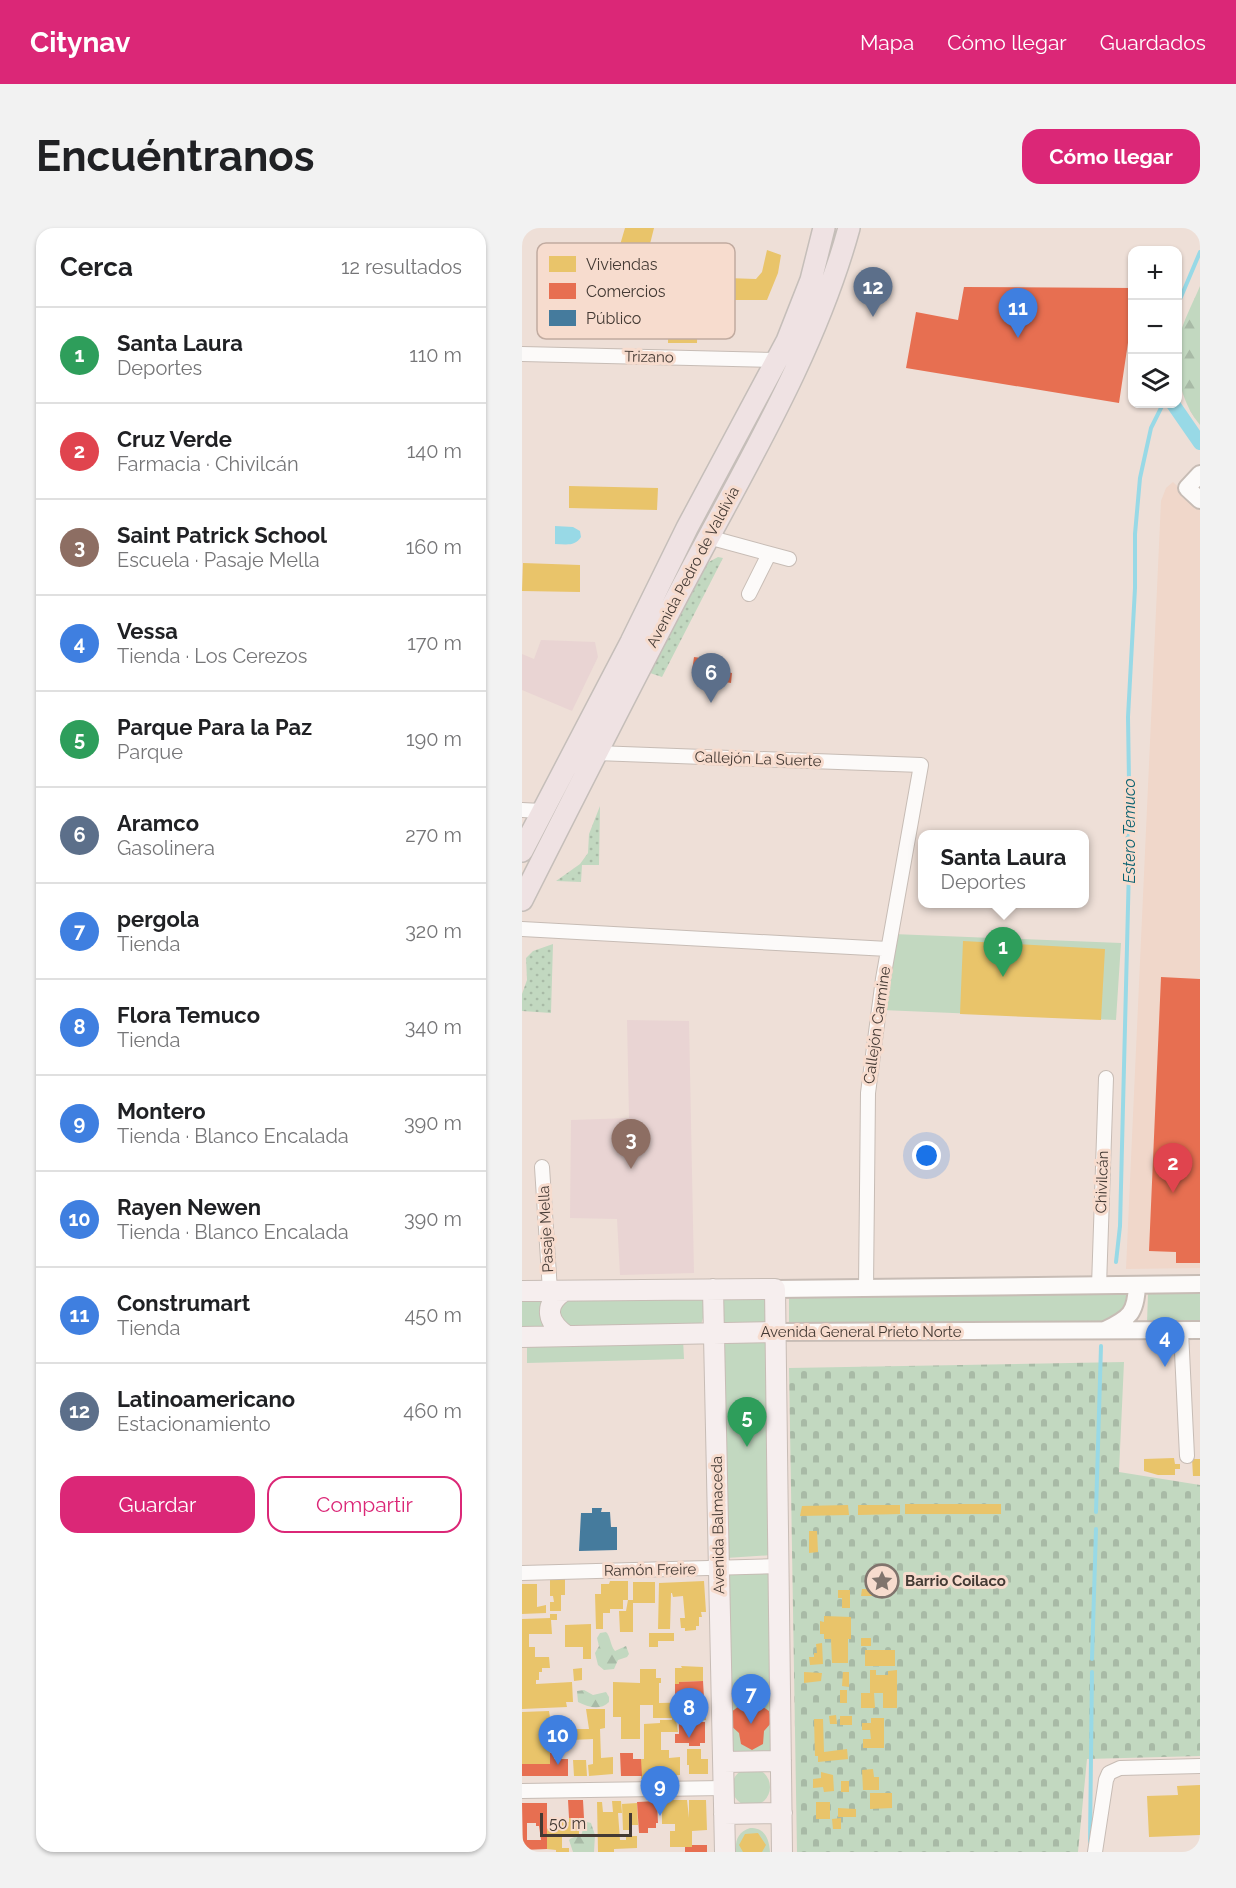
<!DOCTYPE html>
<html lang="es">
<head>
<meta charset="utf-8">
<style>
  :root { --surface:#fff; --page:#f2f2f2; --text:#202124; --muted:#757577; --line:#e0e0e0; --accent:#db2777 }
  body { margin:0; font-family:Raleway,sans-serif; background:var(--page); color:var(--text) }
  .controls { position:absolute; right:18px; top:18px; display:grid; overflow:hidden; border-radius:12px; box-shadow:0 2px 4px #0004 }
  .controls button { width:54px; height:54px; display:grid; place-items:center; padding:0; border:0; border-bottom:2px solid var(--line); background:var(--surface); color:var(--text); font:30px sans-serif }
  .scale { position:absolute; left:18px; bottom:15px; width:92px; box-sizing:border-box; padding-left:6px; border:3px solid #443a34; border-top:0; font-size:16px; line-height:21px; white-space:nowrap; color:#443a34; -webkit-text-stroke:4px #f7dcce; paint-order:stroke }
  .you { position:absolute; left:405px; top:928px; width:21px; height:21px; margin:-15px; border:4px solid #fff; border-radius:50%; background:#1a73e8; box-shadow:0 0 0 9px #1a73e833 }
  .badge { display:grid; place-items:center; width:39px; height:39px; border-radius:50%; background:var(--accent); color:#fff; font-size:20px; font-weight:700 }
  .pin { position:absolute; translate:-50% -50px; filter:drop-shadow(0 2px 3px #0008) }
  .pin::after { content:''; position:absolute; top:32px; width:21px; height:18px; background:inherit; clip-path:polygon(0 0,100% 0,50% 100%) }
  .popup { position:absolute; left:396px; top:602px; width:171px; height:78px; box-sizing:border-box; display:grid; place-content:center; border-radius:12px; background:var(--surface); filter:drop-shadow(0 2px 4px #0005); font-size:20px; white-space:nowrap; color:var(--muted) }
  .popup b { font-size:22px; color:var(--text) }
  .popup::after { content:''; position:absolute; left:50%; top:100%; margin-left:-12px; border:12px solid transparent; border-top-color:var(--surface) }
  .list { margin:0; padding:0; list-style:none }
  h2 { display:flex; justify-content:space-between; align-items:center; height:78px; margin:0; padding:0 24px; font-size:26px }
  h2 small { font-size:20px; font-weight:400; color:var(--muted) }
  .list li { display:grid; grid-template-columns:39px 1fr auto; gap:18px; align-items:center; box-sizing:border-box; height:96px; padding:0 24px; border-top:2px solid var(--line) }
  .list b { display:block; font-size:22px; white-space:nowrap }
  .list p { margin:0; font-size:20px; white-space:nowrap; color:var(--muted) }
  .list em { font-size:20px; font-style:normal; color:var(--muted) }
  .actions { display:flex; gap:12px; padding:18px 24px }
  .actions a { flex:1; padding:14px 0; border:2px solid var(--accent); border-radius:18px; text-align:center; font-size:21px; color:var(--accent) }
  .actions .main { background:var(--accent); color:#fff }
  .icon { flex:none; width:33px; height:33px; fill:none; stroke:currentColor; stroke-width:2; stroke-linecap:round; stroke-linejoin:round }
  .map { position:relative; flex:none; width:678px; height:1624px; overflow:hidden; border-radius:18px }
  header { display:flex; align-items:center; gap:36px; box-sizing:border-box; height:84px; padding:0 30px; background:var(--accent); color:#fff }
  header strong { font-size:28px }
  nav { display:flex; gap:33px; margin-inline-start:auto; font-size:21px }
  .intro { display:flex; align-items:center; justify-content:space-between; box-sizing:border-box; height:144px; padding:0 36px }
  h1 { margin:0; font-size:42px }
  .button { padding:15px 27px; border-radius:18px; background:var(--accent); color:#fff; font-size:21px; font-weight:700 }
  main { display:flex; gap:36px; padding:0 36px }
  aside { flex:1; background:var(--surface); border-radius:18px; box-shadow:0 2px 4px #0004 }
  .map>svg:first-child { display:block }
  .built { fill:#f0d7ca }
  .education { fill:#e9d4d3 }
  .grass { fill:url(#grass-dots) }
  .forest { fill:url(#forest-firs) }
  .cemetery { fill:url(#cemetery-stones) }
  .park { fill:#c2d8c0 }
  .water { fill:#98d9e6 }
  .homes { fill:#e9c46a }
  .shops { fill:#e76f51; fill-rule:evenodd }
  .public { fill:#457b9d }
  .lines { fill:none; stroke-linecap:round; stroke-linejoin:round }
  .stream { stroke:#98d9e6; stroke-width:4 }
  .canal { stroke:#98d9e6; stroke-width:14 }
  .minor-casing { stroke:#c7bcb5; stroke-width:16 }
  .tertiary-casing { stroke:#c7bcb5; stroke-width:20 }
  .secondary-casing { stroke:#c7bcb5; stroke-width:22 }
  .primary-casing { stroke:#c5beb9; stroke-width:24 }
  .minor { stroke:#fcfaf9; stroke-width:14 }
  .tertiary { stroke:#fcfaf9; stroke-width:16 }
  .secondary { stroke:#f6eeee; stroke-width:20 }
  .primary { stroke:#efe2e3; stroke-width:21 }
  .labels { text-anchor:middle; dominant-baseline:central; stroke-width:6; stroke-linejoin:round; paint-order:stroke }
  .street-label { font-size:15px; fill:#443a34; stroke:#f7dcce }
  .poi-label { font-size:15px; font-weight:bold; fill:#443a34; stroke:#f7dcce; text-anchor:start }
  .water-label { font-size:16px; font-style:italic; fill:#0b6271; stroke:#f7dcce }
  .key { fill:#f7dcce; stroke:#c1aba0; stroke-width:1.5 }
  .key-label { font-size:16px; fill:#443a34 }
</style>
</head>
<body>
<header>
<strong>Citynav</strong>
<nav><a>Mapa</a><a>Cómo llegar</a><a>Guardados</a></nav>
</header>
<div class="intro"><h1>Encuéntranos</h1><a class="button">Cómo llegar</a></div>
<main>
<aside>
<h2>Cerca<small>12 resultados</small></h2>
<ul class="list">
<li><span class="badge" style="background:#2e9e5b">1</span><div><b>Santa Laura</b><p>Deportes</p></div><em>110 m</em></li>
<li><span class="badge" style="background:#e0444e">2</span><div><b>Cruz Verde</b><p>Farmacia · Chivilcán</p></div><em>140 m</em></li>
<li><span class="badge" style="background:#8d6e63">3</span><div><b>Saint Patrick School</b><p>Escuela · Pasaje Mella</p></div><em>160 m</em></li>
<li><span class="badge" style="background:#3f7fe0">4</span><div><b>Vessa</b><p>Tienda · Los Cerezos</p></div><em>170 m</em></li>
<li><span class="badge" style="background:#2e9e5b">5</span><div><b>Parque Para la Paz</b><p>Parque</p></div><em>190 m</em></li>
<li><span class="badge" style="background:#5c6f8a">6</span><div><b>Aramco</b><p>Gasolinera</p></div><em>270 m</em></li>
<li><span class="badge" style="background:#3f7fe0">7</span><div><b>pergola</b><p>Tienda</p></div><em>320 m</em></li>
<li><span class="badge" style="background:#3f7fe0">8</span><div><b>Flora Temuco</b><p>Tienda</p></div><em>340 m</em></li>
<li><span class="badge" style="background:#3f7fe0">9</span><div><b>Montero</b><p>Tienda · Blanco Encalada</p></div><em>390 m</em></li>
<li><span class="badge" style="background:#3f7fe0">10</span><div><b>Rayen Newen</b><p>Tienda · Blanco Encalada</p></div><em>390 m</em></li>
<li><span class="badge" style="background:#3f7fe0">11</span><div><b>Construmart</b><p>Tienda</p></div><em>450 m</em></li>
<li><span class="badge" style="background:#5c6f8a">12</span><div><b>Latinoamericano</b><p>Estacionamiento</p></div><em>460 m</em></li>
</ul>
<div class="actions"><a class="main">Guardar</a><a>Compartir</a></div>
</aside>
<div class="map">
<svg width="678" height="1624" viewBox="0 0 678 1624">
  <defs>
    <pattern id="grass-dots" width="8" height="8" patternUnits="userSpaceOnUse" patternTransform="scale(1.5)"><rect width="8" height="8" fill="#c2d8c0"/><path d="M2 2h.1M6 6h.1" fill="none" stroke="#a8baa6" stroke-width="1.8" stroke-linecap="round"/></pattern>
    <pattern id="forest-firs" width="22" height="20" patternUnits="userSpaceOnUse" patternTransform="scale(1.5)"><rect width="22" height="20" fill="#c2d8c0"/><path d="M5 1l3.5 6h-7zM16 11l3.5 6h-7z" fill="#a8baa6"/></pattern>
    <pattern id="cemetery-stones" width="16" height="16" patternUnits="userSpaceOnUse" patternTransform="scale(1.5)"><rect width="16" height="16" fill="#c2d8c0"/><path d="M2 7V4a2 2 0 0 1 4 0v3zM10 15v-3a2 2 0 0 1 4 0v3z" fill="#a8baa6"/></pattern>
  </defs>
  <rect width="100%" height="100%" fill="#eedfd7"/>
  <path class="built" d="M651,254L678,280V1040L604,1041L639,273L644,260Z"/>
  <path class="education" d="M19,412L73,414L76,429L50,483L0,462V426L12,431Z
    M105,792L167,793L172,1045L98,1047L95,991L48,990L49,892L107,890Z"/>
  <path class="grass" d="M196,329L201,330L140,449L125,444L183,336Z
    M78,578L77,637H60L59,654L34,653L58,636L66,625L67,606Z
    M31,716L29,785L0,783V766L5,752L4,730L11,723Z"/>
  <path class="forest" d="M678,58V197C660,176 652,143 656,116C658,99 671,75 678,58Z
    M84,1404C89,1409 88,1417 93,1423L104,1418L107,1426L105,1429L96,1432L92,1441L82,1442L76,1437L73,1425L77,1418L75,1410L78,1405Z
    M62,1462L71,1467L84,1464L87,1469V1474C78,1483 66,1479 56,1474L55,1463Z
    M65,1594L69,1595L73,1607L72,1624H51L47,1612C55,1605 60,1614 61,1598Z"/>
  <path class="cemetery" d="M602,1134L597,1244L678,1257V1528L565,1531L556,1624H275L267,1140Z"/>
  <path class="park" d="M371,706L599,715L594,792L360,782Z
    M610,1064L596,1094L267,1102V1065Z
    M678,1064V1095H625L626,1065Z
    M198,1066H246V1102L199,1103Z
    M0,1069H181L182,1087L177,1103L0,1106Z
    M249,1109L250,1327L204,1330L196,1111Z
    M161,1111L162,1131L5,1135V1115Z
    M255,1344V1531L203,1532L199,1346Z
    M210 1559a19 19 0 1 1 38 0a19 19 0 1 1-38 0Z
    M228,1600C243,1600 247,1610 248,1624H214C213,1612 216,1604 228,1600Z"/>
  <path class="water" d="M33,298L51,299L58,303L59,309C53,319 43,316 33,316Z"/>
  <path class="homes" d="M103,0H132L126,24L98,17Z
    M245,22L259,27L256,45L245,72H176L175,115H146L147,48L234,51L240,44Z
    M47,258L136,260L135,282L47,280Z
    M1,335L58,337V364L0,363Z
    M441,713L583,721L579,792L438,786Z
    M652,1230L653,1236H658V1241H653V1247H636L622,1243V1231Z
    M670,1231H678V1248H671Z
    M383,1276H479V1286H383Z
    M326,1277L327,1287L278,1288L280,1278Z
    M336,1277H378V1286L336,1287Z
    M287,1303H295L296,1324L287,1325Z
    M28,1351H43V1367H39V1383H28V1374H32L31,1368H28Z
    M88,1353H106V1372H101V1381H88V1385H81V1401H74L73,1366H79V1356H87Z
    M182,1353L184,1384H179L180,1389H177V1398H174V1402L163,1403V1400H159L158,1390H163L161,1368L151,1369L150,1365H149L148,1401H136L137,1355Z
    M111,1354H133V1375H111V1404H98L97,1383H104L106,1372H111Z
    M0,1356H15V1379L24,1377V1385L0,1386Z
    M340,1361H350V1368H339Z
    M352,1361H362V1368H353Z
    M316,1362H328V1380H320V1370H316Z
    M28,1386H35V1392H29L30,1406H7V1419H13V1429H27L28,1440H20V1444H17V1452H14V1456L50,1454L51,1474H44L45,1479L0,1481V1391L28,1390Z
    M302,1388L329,1389V1411H326V1435H310L309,1411H302V1406H298V1393L302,1394Z
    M69,1396V1431H61V1419H43V1397Z
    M127,1405H152V1413H136V1419H127Z
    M339,1410H349V1418H339Z
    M300,1415L301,1436L288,1437L287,1429H292V1425H295L294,1416Z
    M343,1422H373V1438H343Z
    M159,1438L181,1439V1453L157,1454V1456H153V1440H160Z
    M60,1440V1452L52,1453L51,1441Z
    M118,1441H134V1450H139V1455H137V1475L183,1474L184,1492H154L156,1504H139V1522H147V1530L158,1529V1547L140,1548V1551H119V1531H122V1496L138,1495V1492H150V1490H131V1477H118V1511H99V1489H91V1454L118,1455Z
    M348,1442H354V1447H366V1443L375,1442V1480H361V1465H352L353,1480H339V1465H348Z
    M282,1444L300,1445L299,1453L282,1455Z
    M321,1444H327V1459L320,1458Z
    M318,1462H325V1475H318Z
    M64,1481H83V1500L78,1501L79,1530L91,1529V1546L67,1548L66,1537L71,1536V1511L28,1513V1536H0V1484L27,1483L29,1496H27V1501H34L33,1493L50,1492V1501H67Z
    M314,1487L315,1496H308L307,1488Z
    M318,1488H330V1497H318Z
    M349,1490H362V1520H341V1511H349L348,1502H340V1495H349Z
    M292,1491H301L302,1524L325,1521L326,1531L296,1534V1528H293Z
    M165,1521H179V1531H186V1546H167V1537H165Z
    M51,1532H64L65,1548H52Z
    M351,1541L352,1549H357V1562H341L340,1542Z
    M299,1544L311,1547L312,1563L302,1564L301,1559L291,1560V1551L299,1550Z
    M319,1553H327V1564H319Z
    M678,1557V1607L627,1609L625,1568L656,1567L655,1558Z
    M348,1565H370V1580L348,1581Z
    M140,1572H165L167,1590V1572H184L185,1602L170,1603V1619H148V1603H153V1596H140Z
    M90,1573H99L100,1585H96L98,1612H104V1608H115V1620L92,1621V1624H76L75,1574H80L81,1584H91Z
    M294,1574H308V1591H294Z
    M115,1575L116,1597H107V1602H101L100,1576Z
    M316,1580L334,1581V1589H316Z
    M47,1590H57V1607H40V1620H47V1624H34V1622L25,1621V1600H39L40,1594H47Z
    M319,1590V1601H311L310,1591Z
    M236,1605L244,1617L240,1624H221L217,1617L223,1606Z"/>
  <path class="shops" d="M442,59L610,60V88L597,175L384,140L394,84L436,92Z
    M172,429L187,431L186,441L210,445L209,455L172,449L173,443H170Z
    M639,749L678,751V1035H654V1024L627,1023Z
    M181,1453L182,1470H153V1456H157V1454Z
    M238,1477L247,1483L250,1494L242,1503L241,1516L230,1522L219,1516L217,1505L207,1496L208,1485L217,1478L227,1480Z
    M157,1494H183V1515H178V1518H167V1515H153V1506H157Z
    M28,1525H32V1531H46V1548H0V1536H28Z
    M98,1525H111V1531H119L120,1548H99Z
    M46,1572H61L62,1590H47Z
    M135,1573L136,1595H134V1600H126V1605H117L115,1574Z
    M0,1575H25V1621L1,1622ZM5,1595H14V1598H17L19,1612H5Z
    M170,1617H185V1624H163V1619H170Z"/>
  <path class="public" d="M70,1280H80L79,1284H88L89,1299H95V1322L57,1323L59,1285H70Z"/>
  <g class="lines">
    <path class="stream" d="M656,76L678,24
      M594,1034L598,998L607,639L605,596L607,553L606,489L613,360V306L618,250L629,200L641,176
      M574,1284L579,1118
      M570,1431L574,1301
      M568,1614L570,1444"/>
    <path class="canal" d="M651,176L678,215"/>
    <g class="minor-casing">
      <path id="minor" d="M0,126L255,132
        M186,309L267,331
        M227,366L247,326
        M74,525L399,537L361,751L346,865L344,1060
        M0,582L20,583
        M0,701L366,721
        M20,939L28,1063
        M577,1058L584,850
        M659,1103L665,1228
        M0,1345L257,1338
        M0,1563L202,1560
        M573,1624L584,1552L587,1545L598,1540L678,1538"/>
    </g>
    <g class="tertiary-casing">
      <path id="tertiary" d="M678,246L665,260L678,272
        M253,1061L678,1056
        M583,1102C608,1090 614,1085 615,1057
        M253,1104L678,1102"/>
    </g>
    <g class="secondary-casing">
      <path id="secondary" d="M191,1061L203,1624
        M0,1063L253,1061L260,1624
        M42,1063C20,1078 26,1095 45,1108
        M0,1109L253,1104
        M202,1534L259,1533
        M202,1586L260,1585"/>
    </g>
    <g class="primary-casing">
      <path id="primary" d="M0,623L109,414L165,300L265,113L289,52L302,0
        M0,672C58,557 116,442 176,329C233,222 295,117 327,0"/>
    </g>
    <use href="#minor" class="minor"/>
    <use href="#tertiary" class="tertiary"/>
    <use href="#secondary" class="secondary"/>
    <use href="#primary" class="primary"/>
  </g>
  <defs>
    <g id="sight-ring" transform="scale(1.725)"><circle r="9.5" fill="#f7dcce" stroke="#80746d" stroke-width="1.5"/><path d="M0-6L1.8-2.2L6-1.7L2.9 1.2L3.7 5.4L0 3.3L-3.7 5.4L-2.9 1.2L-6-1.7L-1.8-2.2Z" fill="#80746d"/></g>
  </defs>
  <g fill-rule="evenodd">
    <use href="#sight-ring" x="360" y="1353"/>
  </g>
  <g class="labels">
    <g class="street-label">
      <text transform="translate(127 129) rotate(1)">Trizano</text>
      <text transform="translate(171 339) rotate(-62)">Avenida Pedro de Valdivia</text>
      <text transform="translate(236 531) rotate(2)">Callejón La Suerte</text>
      <text transform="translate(355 797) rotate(-82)">Callejón Carmine</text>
      <text transform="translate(580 954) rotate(-88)">Chivilcán</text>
      <text transform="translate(24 1001) rotate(-93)">Pasaje Mella</text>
      <text x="339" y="1104">Avenida General Prieto Norte</text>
      <text transform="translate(196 1297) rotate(-91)">Avenida Balmaceda</text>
      <text transform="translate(128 1342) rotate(-1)">Ramón Freire</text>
    </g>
    <g class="poi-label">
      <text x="383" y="1353">Barrio Coilaco</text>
    </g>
    <g class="water-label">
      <text transform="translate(607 603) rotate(-90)">Estero Temuco</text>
    </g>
  </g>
  <rect x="15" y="15" width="198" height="96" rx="9" class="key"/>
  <rect x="27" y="28" width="27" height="16" fill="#e9c46a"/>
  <rect x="27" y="55" width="27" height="16" fill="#e76f51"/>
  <rect x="27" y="82" width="27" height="16" fill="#457b9d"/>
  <g class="key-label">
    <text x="64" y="42">Viviendas</text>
    <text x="64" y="69">Comercios</text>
    <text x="64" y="96">Público</text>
  </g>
</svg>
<div class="controls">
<button>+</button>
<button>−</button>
<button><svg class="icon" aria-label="layers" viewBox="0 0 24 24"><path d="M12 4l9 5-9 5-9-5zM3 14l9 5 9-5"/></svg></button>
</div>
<div class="scale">50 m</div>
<div class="you"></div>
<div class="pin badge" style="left:481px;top:749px;background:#2e9e5b">1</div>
<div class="popup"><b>Santa Laura</b>Deportes</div>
<div class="pin badge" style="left:651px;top:965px;background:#e0444e">2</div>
<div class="pin badge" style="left:109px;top:941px;background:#8d6e63">3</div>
<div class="pin badge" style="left:643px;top:1139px;background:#3f7fe0">4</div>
<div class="pin badge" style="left:225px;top:1219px;background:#2e9e5b">5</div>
<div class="pin badge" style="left:189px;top:475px;background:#5c6f8a">6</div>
<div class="pin badge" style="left:229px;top:1496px;background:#3f7fe0">7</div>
<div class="pin badge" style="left:167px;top:1510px;background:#3f7fe0">8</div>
<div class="pin badge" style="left:138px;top:1588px;background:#3f7fe0">9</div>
<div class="pin badge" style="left:36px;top:1537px;background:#3f7fe0">10</div>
<div class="pin badge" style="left:496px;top:110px;background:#3f7fe0">11</div>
<div class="pin badge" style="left:351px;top:89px;background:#5c6f8a">12</div>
</div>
</main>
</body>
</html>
